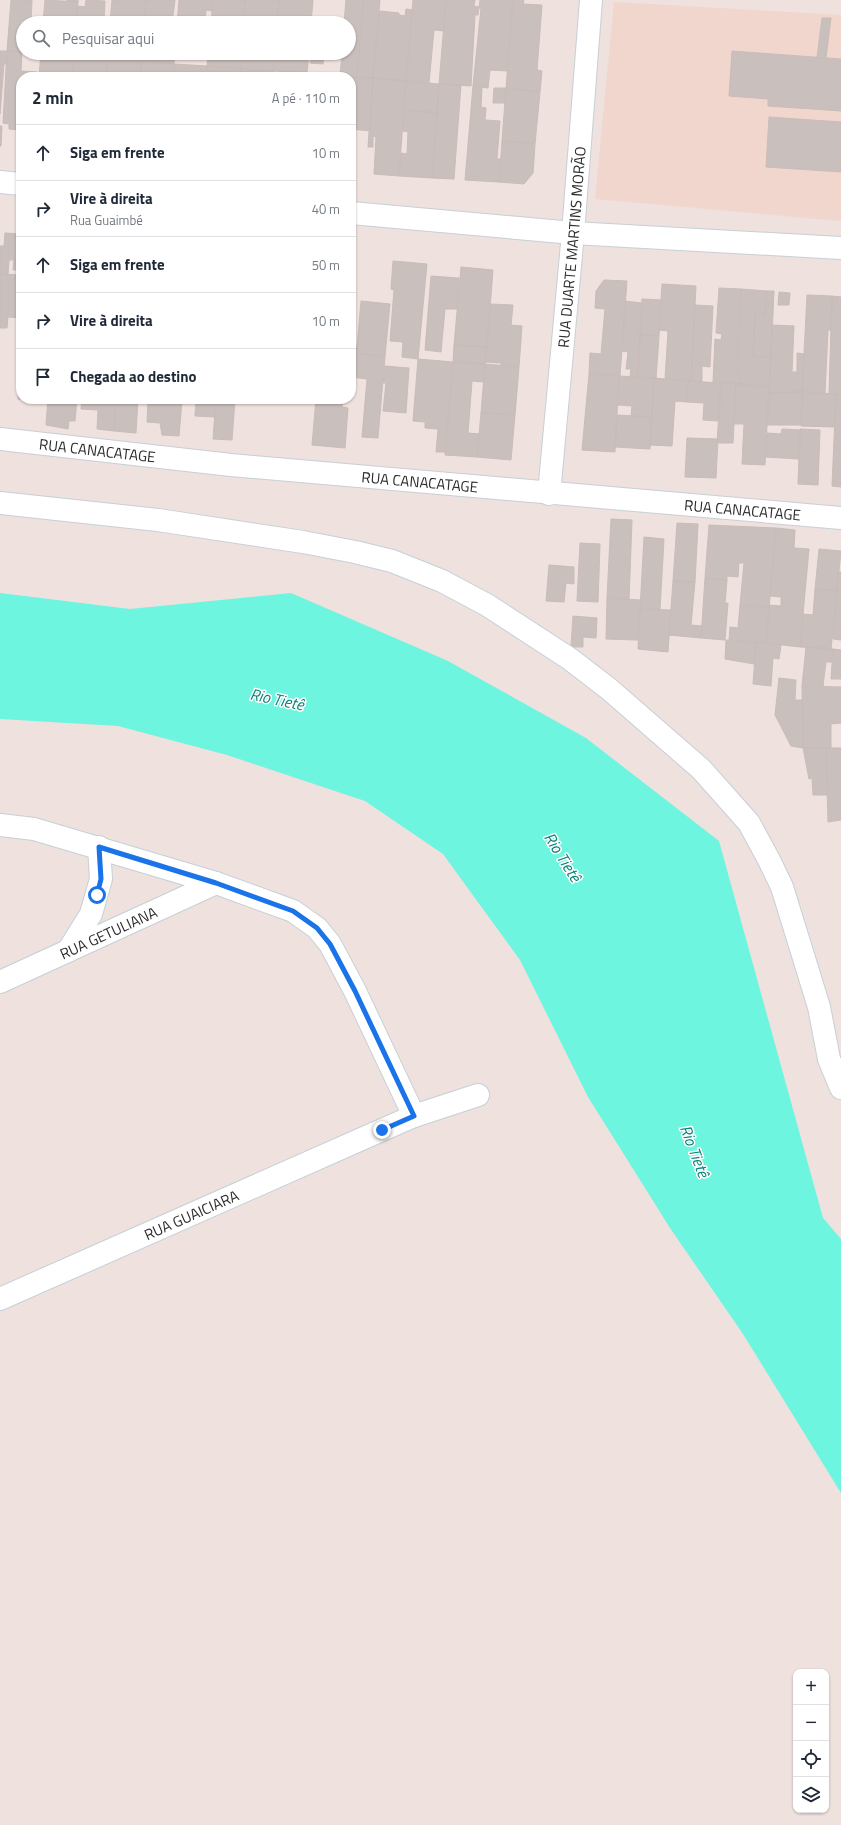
<!DOCTYPE html>
<html lang="pt">
<head>
<meta charset="utf-8">
<style>
  :root { --surface:#fff; --page:#f6f6f7; --text:#1f2937; --muted:#747a83; --line:#e0e1e3 }
  body { margin:0; font-family:"Titillium Web",sans-serif; background:var(--page); color:var(--text) }
  .controls { position:absolute; right:12px; bottom:12px; display:grid; overflow:hidden; border-radius:8px; box-shadow:0 1px 3px #0004 }
  .controls button { width:36px; height:36px; display:grid; place-items:center; padding:0; border:0; border-bottom:1px solid var(--line); background:var(--surface); color:var(--text); font:20px sans-serif }
  .stop { position:absolute; width:12px; height:12px; margin:-9px; border:3px solid #1a73e8; border-radius:50%; background:#fff }
  .stop.end { background:#1a73e8; border-color:#fff; box-shadow:0 1px 4px #0008 }
  .list { margin:0; padding:0; list-style:none }
  h2 { display:flex; justify-content:space-between; align-items:center; height:52px; margin:0; padding:0 16px; font-size:17px }
  h2 small { font-size:13px; font-weight:400; color:var(--muted) }
  .list li { display:grid; grid-template-columns:26px 1fr auto; gap:12px; align-items:center; box-sizing:border-box; height:56px; padding:0 16px; border-top:1px solid var(--line) }
  .list b { display:block; font-size:15px; white-space:nowrap }
  .list p { margin:0; font-size:13px; white-space:nowrap; color:var(--muted) }
  .list em { font-size:13px; font-style:normal; color:var(--muted) }
  .icon { flex:none; width:22px; height:22px; fill:none; stroke:currentColor; stroke-width:2; stroke-linecap:round; stroke-linejoin:round }
  .map { position:relative; flex:none; width:841px; height:1825px; overflow:hidden }
  .search { position:absolute; background:var(--surface); box-shadow:0 1px 3px #0004; left:16px; top:16px; width:340px; height:44px; display:flex; align-items:center; gap:10px; box-sizing:border-box; padding:0 14px; border-radius:22px; color:var(--muted); font-size:15px }
  .panel { position:absolute; background:var(--surface); box-shadow:0 1px 3px #0004; left:16px; top:72px; width:340px; height:332px; border-radius:16px }
  .map>svg:first-child { display:block }
  .education { fill:#f1d6cd }
  .water { fill:#6df5df }
  .building { fill:#c9bfbd; stroke:#cabcb7 }
  .lines { fill:none; stroke-linecap:round; stroke-linejoin:round }
  .street-casing { stroke:#c6d0d6; stroke-width:24 }
  .street { stroke:#fff; stroke-width:22 }
  .route { stroke:#1a73e8; stroke-width:5 }
  .labels { text-anchor:middle; dominant-baseline:central; stroke-width:3; stroke-linejoin:round; paint-order:stroke }
  .street-label { font-size:15px; fill:#2c2c2c; stroke:#fff }
  .water-label { font-size:16px; font-style:italic; fill:#0a8177; stroke:#fff }
</style>
</head>
<body>
<div class="map">
<svg width="841" height="1825" viewBox="0 0 841 1825">
  <rect width="100%" height="100%" fill="#eee1de"/>
  <path class="education" d="M614,2L841,15V221L595,199Z"/>
  <path class="water" d="M0,593L130,609L291,593L448,661L586,738L719,841L823,1218L841,1239V1493L743,1334L670,1228L588,1097L520,960L443,854L365,801L227,755L118,726L0,719Z"/>
  <path class="building" d="M11,0H32L31,23H23V52L7,51Z
    M45,0L78,2L76,23H43Z
    M67,0H78V2L67,1Z
    M86,0L105,1L104,23H84L85,17H77L78,6L85,7Z
    M112,0H146L144,23H110Z
    M146,0H175L172,23H144Z
    M179,0H213L212,11L206,10L205,23H177Z
    M213,0H245L244,21L240,22V23H211Z
    M245,0H279L277,23H243Z
    M279,0H313L311,23H277Z
    M346,0H363L357,77L340,76L342,53H349V23H344Z
    M363,0H380L373,78L357,77Z
    M413,0H446L444,31L434,30L429,83L406,81Z
    M446,0H475L474,6L479,7L478,15H475L471,86L439,84Z
    M480,0H513L507,71L490,70L488,88L473,86L481,8H479Z
    M513,0H524L523,4L542,5L537,70L542,71L540,92L506,88Z
    M406,9L412,10L406,81L373,78L379,11L399,13V15L405,16Z
    M822,18H831L826,58H817Z
    M314,20L334,21V23H314Z
    M0,51H7V64H4L0,114Z
    M7,51L22,52L21,71L37,72L36,77H21V130L9,129V124L3,123Z
    M732,51L841,59V111L768,106V99L729,96Z
    M60,53H74V56L60,55Z
    M74,53H108V59L74,56Z
    M108,53H141V61L108,59Z
    M141,53H175L174,64L141,61Z
    M208,53L241,56L240,69L207,66Z
    M275,53H309L307,73L274,71Z
    M311,53H339V54H333L332,57L324,56L323,64L310,63Z
    M41,54L74,56L72,77H49L39,75Z
    M241,54L275,56L274,71L240,69Z
    M74,56L108,59L106,77H72Z
    M108,59L141,61L140,77H106Z
    M141,61L174,64V77H140Z
    M174,64L207,66L206,77H174Z
    M207,66L240,69V77H206Z
    M240,69L274,71L273,77H240Z
    M282,71L307,73V77H281Z
    M307,73L332,75V77H307Z
    M340,76L373,78L370,131L351,129V77Z
    M373,78L406,81L399,176L374,174L376,137L373,136V147H368Z
    M406,81L439,84L437,113L404,110Z
    M439,84L461,85L454,179L432,178Z
    M473,86L482,87L481,107L486,108L485,120L500,121L497,159H500L499,182L465,180Z
    M494,88H506L505,103H493Z
    M506,88L540,92L535,144L502,141Z
    M404,110L437,113L432,178L399,176L401,153L407,154L408,132L403,131Z
    M769,117L841,122V172L766,167Z
    M0,126H2L1,146H0Z
    M502,141L535,144L533,173L524,184L499,182Z
    M5,233L21,234V270H13L14,260H9L8,275L0,274V246H4Z
    M393,261L427,264L418,359L402,357L403,342L390,341L394,290L391,289Z
    M461,267L493,270L487,347L454,345Z
    M0,274L21,275V318L8,317L7,328H0Z
    M431,276L459,278L457,309H445L441,352L425,350Z
    M604,280L627,281L620,376L589,374L590,353L601,354L605,309L595,308L596,291Z
    M662,284L696,286L691,381L665,379L668,331L659,330Z
    M719,288L741,289L736,383L713,382L715,339L721,340L722,334L716,333Z
    M741,289L767,291L765,315L755,314L753,356L771,357L769,387L737,384Z
    M767,291H774L771,357L753,356L755,314L765,315Z
    M779,292L790,293L789,305H778Z
    M807,295L832,296L831,330H828L825,393L802,392Z
    M832,296L841,297V394H829Z
    M642,299L661,300L659,336L640,335Z
    M361,301L390,304L385,356L352,353L353,347H357Z
    M625,301L642,303L638,377H630L631,369H626L628,352L622,351Z
    M490,304L513,305L511,325L522,326L519,367L501,366V363L485,362Z
    M695,305L713,306L710,367L702,366V382L691,381Z
    M351,324H354L352,353H351Z
    M772,325L794,326L792,372H797V353L804,354L802,392L769,393Z
    M640,335L659,336L656,379L638,377Z
    M21,344V399H39V401L18,399Z
    M454,345L487,347L485,364L453,362Z
    M352,353L385,356L378,438L362,437L367,379L351,377Z
    M418,359L453,362L445,452H436L438,429L425,428V422L413,421Z
    M453,362L485,364L484,382L472,381L468,433L480,434L477,457L445,455Z
    M485,364L519,367L515,415L481,413Z
    M385,366L409,368L406,413L383,411L386,383H383Z
    M589,374L619,376L615,452L582,450Z
    M619,376L654,378L652,417L631,416L632,406L618,405Z
    M654,378L688,381L687,402L675,401L672,446L650,445Z
    M688,381L721,383L719,421L703,420L704,403L687,402Z
    M721,383H736L733,443H717Z
    M736,383L769,387L765,465L742,464L744,424H734Z
    M802,392L836,394L834,427L801,426Z
    M802,392L801,425H767L769,393Z
    M836,394H841V487L832,486Z
    M48,399H77L75,421H69L68,429L46,425Z
    M82,399H116L114,431L97,429L98,410L81,409Z
    M116,399H138L136,433L114,431Z
    M148,399H178V401H182L179,436L162,435L160,423L147,422Z
    M196,399H216L215,417L195,416Z
    M216,399L235,400L232,440L213,439Z
    M316,399H343L342,407L348,408L345,448L312,445Z
    M481,413L515,415L511,460L477,457Z
    M617,415L652,417L650,449L615,447Z
    M782,429L801,430L799,459L766,457L767,433L781,434Z
    M800,429L820,430L818,485L798,484Z
    M687,438L718,439L716,478L685,477Z
    M611,519L632,520L629,600L607,598Z
    M677,523L698,524L695,582L673,581Z
    M709,525L776,528L769,608L740,605L744,563H739L738,577L727,576V580L705,578Z
    M776,528L795,530L794,548L809,549L800,647L766,643L769,605L781,606V597L770,596Z
    M644,537L664,539L660,609H640Z
    M580,543L600,544L598,602L577,601Z
    M819,549L841,551L837,591L815,589Z
    M549,565L574,567V584L566,583L564,602L546,601Z
    M838,572H841V640L833,639Z
    M705,578L727,580L725,603H728L725,640L701,638Z
    M673,581L695,582L691,625L702,626L701,638L669,635Z
    M815,589L837,591L831,649L800,647L803,614L813,615Z
    M607,598L641,600L638,640L606,639Z
    M740,605L769,608L766,643L729,640L730,627L738,628Z
    M640,609L671,610L668,652L638,649Z
    M573,616L597,618L596,638L583,637V647H571Z
    M726,640L756,642L754,664L725,659Z
    M756,642L781,645L779,659L773,658L771,686L753,684Z
    M806,647L833,649L832,662H826L823,686H802Z
    M833,649L841,650V679H831Z
    M779,678L796,680L795,700H803V748L791,746L775,715Z
    M802,686L841,687V723L831,724V748H803Z
    M803,748H826L827,795H813L812,778L809,779Z
    M826,748H841V820L828,822Z"/>
  <g class="lines">
    <g class="street-casing">
      <g id="street">
        <path d="M0,182L21,184"/>
        <path d="M351,213L573,233L841,248"/>
        <path id="s1" d="M0,439L231,465L841,518"/>
        <path id="s2" d="M549,494L573,233L591,0"/>
        <path d="M0,503L158,520L303,542L355,552L392,561L442,581L487,605L570,659L609,689L701,769L749,823L769,860L782,887L819,1007L829,1059L841,1088"/>
        <path d="M0,825L34,829L216,883L293,911L317,928L330,944L355,991L414,1116"/>
        <path d="M68,951L91,914L101,879L99,847"/>
        <path id="s3" d="M0,982L216,883"/>
        <path id="s4" d="M0,1299L382,1130L414,1116L478,1095"/>
      </g>
    </g>
    <use href="#street" class="street"/>
  </g>
  <g class="lines">
    <path class="route" d="M97,895L101,879L99,847L216,883L293,911L317,928L330,944L355,991L414,1116L382,1130"/>
  </g>
  <g class="labels">
    <g class="street-label">
      <text stroke="none"><textPath href="#s2" startOffset="248">RUA DUARTE MARTINS MORÃO</textPath></text>
      <text stroke="none"><textPath href="#s1" startOffset="98">RUA CANACATAGE</textPath></text>
      <text stroke="none"><textPath href="#s1" startOffset="422">RUA CANACATAGE</textPath></text>
      <text stroke="none"><textPath href="#s1" startOffset="746">RUA CANACATAGE</textPath></text>
      <text stroke="none"><textPath href="#s3" startOffset="119">RUA GETULIANA</textPath></text>
      <text stroke="none"><textPath href="#s4" startOffset="209">RUA GUAICIARA</textPath></text>
    </g>
    <g class="water-label">
      <text transform="translate(277 699) rotate(12)">Rio Tietê</text>
      <text transform="translate(563 857) rotate(58)">Rio Tietê</text>
      <text transform="translate(695 1151) rotate(69)">Rio Tietê</text>
    </g>
  </g>
</svg>
<div class="controls">
<button>+</button>
<button>−</button>
<button><svg class="icon" aria-label="locate" viewBox="0 0 24 24"><circle cx="12" cy="12" r="6"/><path d="M12 2v4M12 18v4M2 12h4M18 12h4"/></svg></button>
<button><svg class="icon" aria-label="layers" viewBox="0 0 24 24"><path d="M12 4l9 5-9 5-9-5zM3 14l9 5 9-5"/></svg></button>
</div>
<div class="stop" style="left:97px;top:895px"></div>
<div class="stop end" style="left:382px;top:1130px"></div>
<div class="search"><svg class="icon" aria-label="search" viewBox="0 0 24 24"><circle cx="10" cy="10" r="6"/><path d="M15 15l6 6"/></svg>Pesquisar aqui</div>
<section class="panel">
<h2>2 min<small>A pé · 110 m</small></h2>
<ul class="list">
<li><svg class="icon" aria-label="ahead" viewBox="0 0 24 24"><path d="M12 20V5M6 11l6-6 6 6"/></svg><div><b>Siga em frente</b></div><em>10 m</em></li>
<li><svg class="icon" aria-label="right" viewBox="0 0 24 24"><path d="M7 20v-9h11M14 6l5 5-5 5"/></svg><div><b>Vire à direita</b><p>Rua Guaimbé</p></div><em>40 m</em></li>
<li><svg class="icon" aria-label="ahead" viewBox="0 0 24 24"><path d="M12 20V5M6 11l6-6 6 6"/></svg><div><b>Siga em frente</b></div><em>50 m</em></li>
<li><svg class="icon" aria-label="right" viewBox="0 0 24 24"><path d="M7 20v-9h11M14 6l5 5-5 5"/></svg><div><b>Vire à direita</b></div><em>10 m</em></li>
<li><svg class="icon" aria-label="arrive" viewBox="0 0 24 24"><path d="M6 21V4h12l-3 4 3 4H6"/></svg><div><b>Chegada ao destino</b></div></li>
</ul>
</section>
</div>
</body>
</html>
